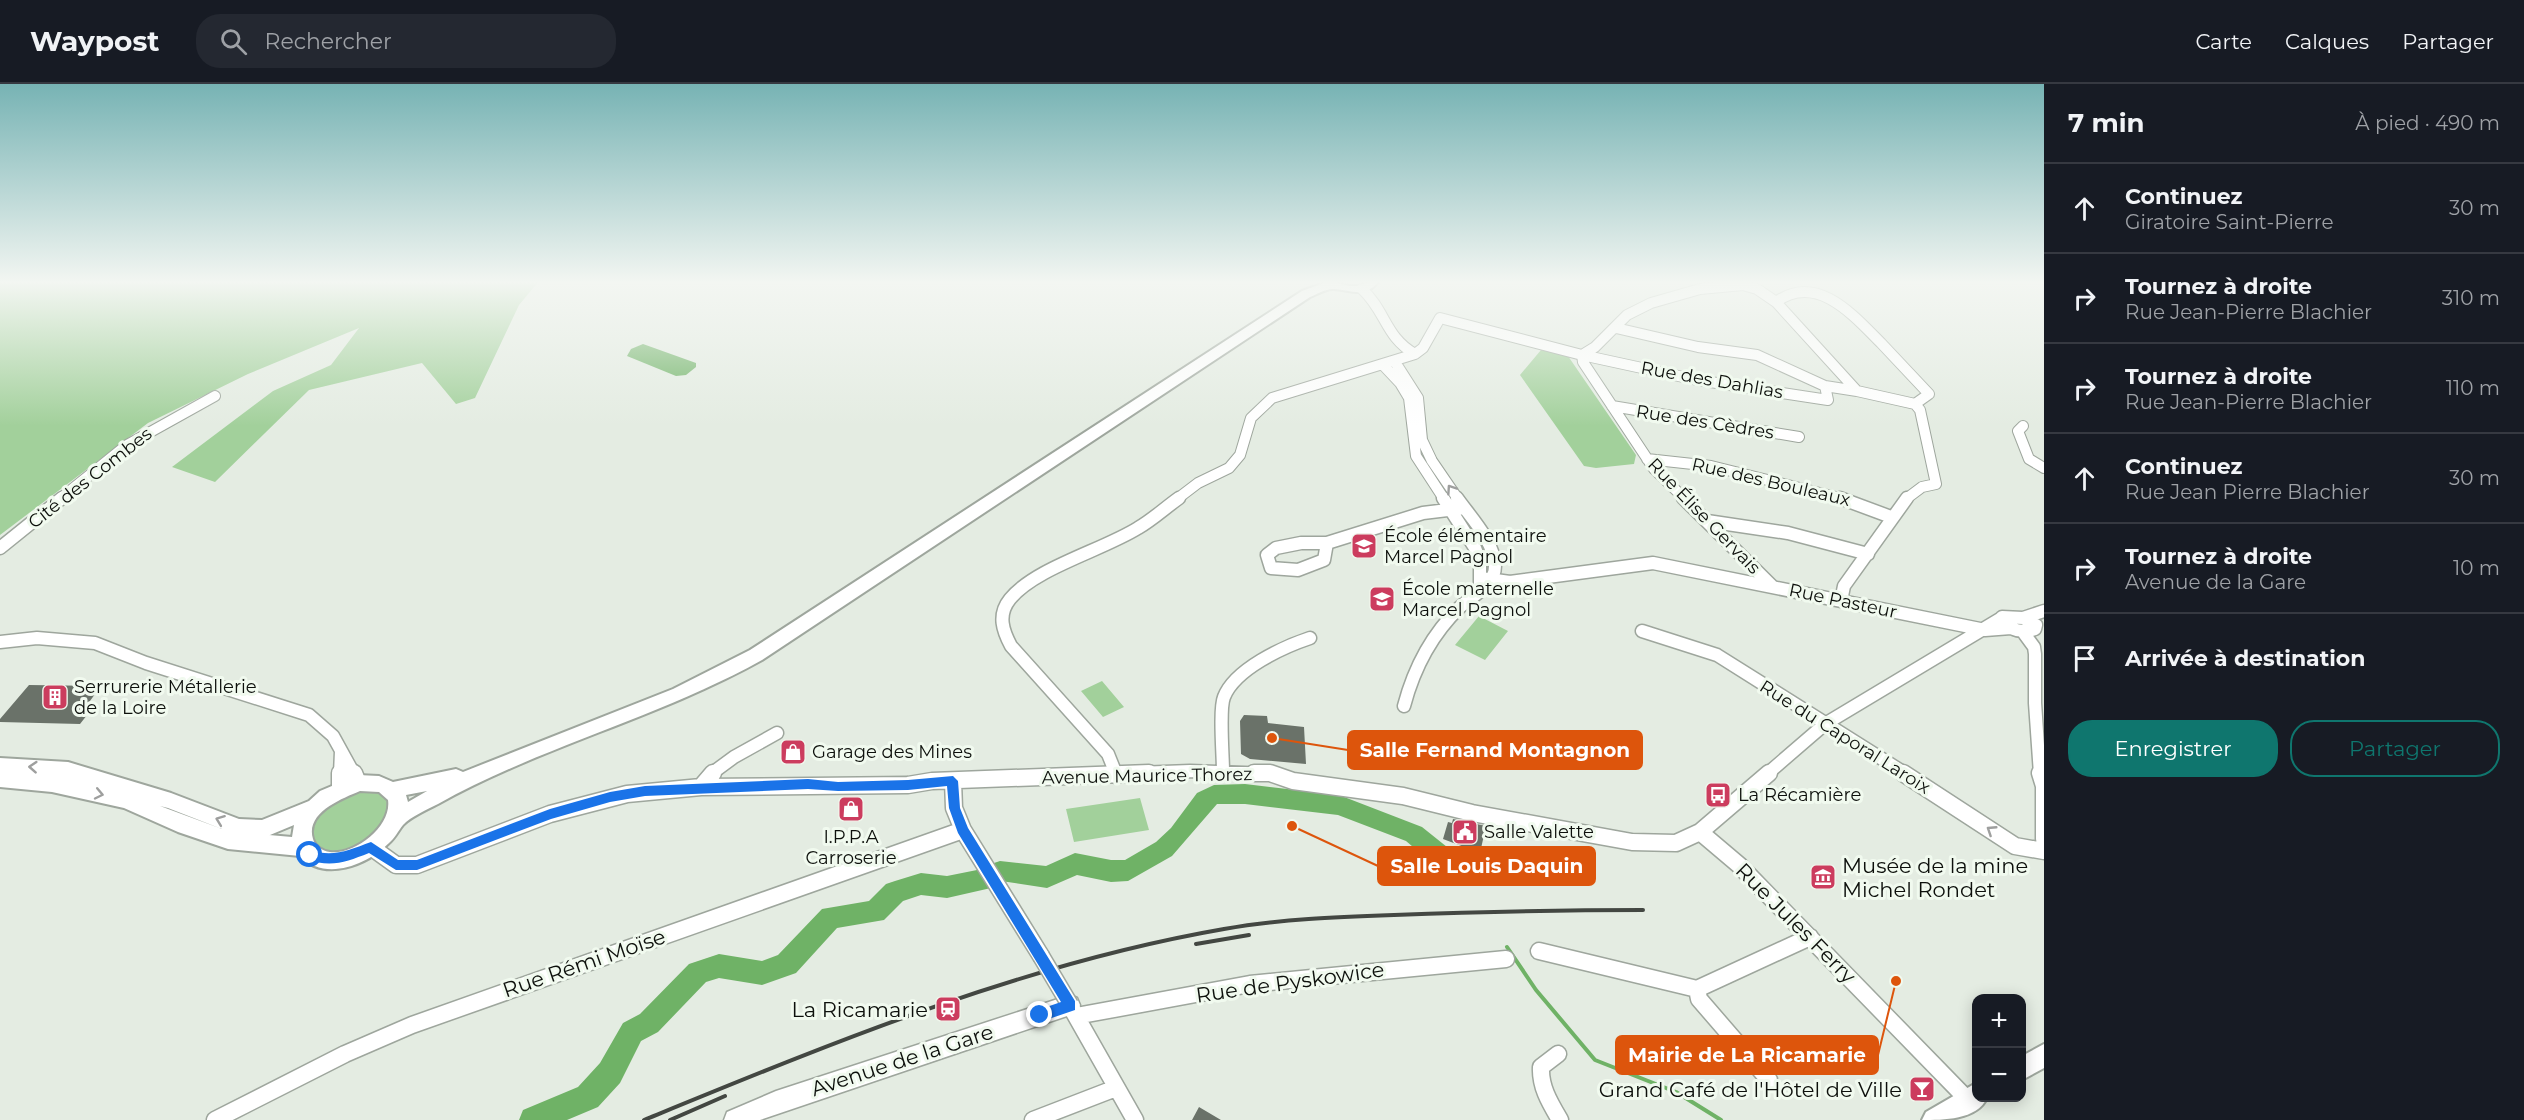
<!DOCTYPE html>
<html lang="fr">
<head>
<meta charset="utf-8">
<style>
  :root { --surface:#171b24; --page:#242831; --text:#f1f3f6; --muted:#9ea1a6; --line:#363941; --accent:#0f766e }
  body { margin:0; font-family:Montserrat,sans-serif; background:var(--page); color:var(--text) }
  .controls { position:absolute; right:18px; bottom:18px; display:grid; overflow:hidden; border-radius:12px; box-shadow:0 3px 15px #0003 }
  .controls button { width:54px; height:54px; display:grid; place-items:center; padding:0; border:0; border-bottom:2px solid var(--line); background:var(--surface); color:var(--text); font:30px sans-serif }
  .stop { position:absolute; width:18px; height:18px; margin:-14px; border:4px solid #1a73e8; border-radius:50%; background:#fff }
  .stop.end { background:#1a73e8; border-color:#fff; box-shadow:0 2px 6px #0008 }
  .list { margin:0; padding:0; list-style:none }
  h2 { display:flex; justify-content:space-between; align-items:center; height:78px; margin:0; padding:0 24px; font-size:26px }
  h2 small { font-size:20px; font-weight:400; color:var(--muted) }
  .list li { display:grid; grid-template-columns:39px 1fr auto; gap:18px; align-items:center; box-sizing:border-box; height:90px; padding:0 24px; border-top:2px solid var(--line) }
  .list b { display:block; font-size:22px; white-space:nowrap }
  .list p { margin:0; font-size:20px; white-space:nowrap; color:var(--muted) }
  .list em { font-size:20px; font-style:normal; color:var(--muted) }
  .actions { display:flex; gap:12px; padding:18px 24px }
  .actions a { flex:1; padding:14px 0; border:2px solid var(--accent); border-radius:24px; text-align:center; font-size:21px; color:var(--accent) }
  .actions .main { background:var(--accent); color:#fff }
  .icon { flex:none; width:33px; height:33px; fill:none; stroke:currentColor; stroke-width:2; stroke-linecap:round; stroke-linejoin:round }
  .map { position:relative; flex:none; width:2044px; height:1036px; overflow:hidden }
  header { display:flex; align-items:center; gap:36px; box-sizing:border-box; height:84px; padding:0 30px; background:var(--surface); border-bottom:2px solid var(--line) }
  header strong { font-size:28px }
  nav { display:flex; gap:33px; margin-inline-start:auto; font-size:21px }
  .search { width:420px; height:54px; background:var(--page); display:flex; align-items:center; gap:15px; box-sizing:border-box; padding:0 21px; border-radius:24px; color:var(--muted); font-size:22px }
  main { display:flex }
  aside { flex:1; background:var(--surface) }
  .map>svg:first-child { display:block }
  .green { fill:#a2d09b }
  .water { fill:#6fb266 }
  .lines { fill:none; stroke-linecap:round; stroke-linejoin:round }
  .stream { stroke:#6fb266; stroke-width:4 }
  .river { fill:#6fb266; fill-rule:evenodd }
  .building { fill:#6a7269 }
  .minor-far2-casing { stroke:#9ea69d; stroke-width:12 }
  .minor-far1-casing { stroke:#9ea69d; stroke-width:15 }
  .minor-casing { stroke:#9ea69d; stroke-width:19 }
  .tertiary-casing { stroke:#9ea69d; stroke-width:3 }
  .secondary-casing { stroke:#9ea69d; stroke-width:4 }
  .minor-far2 { stroke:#fff; stroke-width:10 }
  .minor-far1 { stroke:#fff; stroke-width:12 }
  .minor { stroke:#fff; stroke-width:16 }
  .tertiary { fill:#fff; fill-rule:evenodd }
  .secondary { fill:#fff; fill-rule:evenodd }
  .rail { stroke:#434742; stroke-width:4 }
  .minor-bridge-casing { stroke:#9ea69d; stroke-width:19; stroke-linecap:butt }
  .minor-bridge { stroke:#fff; stroke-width:16 }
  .oneway { stroke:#9e9f9e }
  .route { fill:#1a73e8 }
  .labels { text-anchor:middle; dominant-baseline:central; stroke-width:6; stroke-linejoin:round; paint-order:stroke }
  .street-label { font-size:18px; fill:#0d100c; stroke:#f1faef }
  .poi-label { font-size:18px; fill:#0d100c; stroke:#f1faef; text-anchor:start }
  .near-poi-label { font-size:21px; fill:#0d100c; stroke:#f1faef; text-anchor:end }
  .near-street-label { font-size:21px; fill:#0d100c; stroke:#f1faef }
  .leader { fill:none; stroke:#dd550c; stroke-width:2 }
  .callout-dot { fill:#dd550c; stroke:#f1faef; stroke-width:2 }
  .callout { fill:#dd550c; stroke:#dd550c; stroke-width:2 }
  .callout-label { font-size:20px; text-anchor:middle; font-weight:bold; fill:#fff }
</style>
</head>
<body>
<header>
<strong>Waypost</strong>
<div class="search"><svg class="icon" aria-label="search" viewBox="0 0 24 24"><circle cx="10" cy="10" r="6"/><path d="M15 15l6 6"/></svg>Rechercher</div>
<nav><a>Carte</a><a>Calques</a><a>Partager</a></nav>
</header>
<main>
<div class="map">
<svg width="2044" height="1036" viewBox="0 0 2044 1036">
  <rect width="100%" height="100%" fill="#e4ece2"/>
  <path class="green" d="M0,197H539L519,221L475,314L456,320L422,279L309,306L215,398L172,383L273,307L331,281L359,244L248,290L148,339L0,451Z
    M1541,266L1568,272L1636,371L1634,380L1596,384L1584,382L1520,291Z
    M1479,532L1508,547L1485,576L1455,561Z
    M1102,597L1124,623L1103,633L1081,607Z
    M376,705L390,716L389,735C362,761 351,776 312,764L310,736L339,710Z
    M1140,714L1149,746L1074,758L1066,725Z"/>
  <path class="water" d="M643,260L696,279V283L686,291L676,292L627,272L631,265Z"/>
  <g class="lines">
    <path class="stream" d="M1507,863L1536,906L1595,976L1676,1008L1721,1036"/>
    <path class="river" d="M1245,700L1339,711L1422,743L1462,775L1466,783L1462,791L1454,794L1446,791L1406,757L1338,731L1245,720H1217L1172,772L1128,797L1111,798L1077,791L1047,804L994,796L991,804L947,814L921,811L903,817L884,836L837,844L796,889L762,901L719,894L706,898L658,948L641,957L620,999L598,1023L567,1036H519L523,1026L578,1003L600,979L623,939L640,930L689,880L719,870L762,877L778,871L822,825L869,817L886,800L895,797L921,789L947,792L982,785L988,787L991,780L1000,777L1046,782L1075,769L1111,776H1125L1156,758L1171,744L1197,709L1214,701Z"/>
  </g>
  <path class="building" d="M29,601L101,602L87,621H95L80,640L0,638V635Z
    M1244,631L1267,632L1268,639L1304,643L1306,680L1250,675L1241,670L1240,637Z
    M1453,735L1486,742L1480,769L1443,755L1448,738L1452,739Z
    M1199,1023L1221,1036H1192Z"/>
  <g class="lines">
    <g class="minor-far2-casing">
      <path id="minor-far2" d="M1362,205C1386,227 1385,253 1415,270
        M1776,218C1817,188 1854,232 1881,259C1897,276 1913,293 1929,310L1915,320
        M1616,244L1698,263L1757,271L1825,302L1857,307
        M1582,271L1595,263L1627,231L1651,219L1700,205L1743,201L1757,205L1776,218L1857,307L1915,320
        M1582,271L1583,278L1654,385L1685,415
        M1395,278L1418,314L1422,356L1432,377L1458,415
        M1383,281L1400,299L1409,314L1416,372L1444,415
        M1612,322L1799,353
        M2023,342L2018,347L2029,375L2044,384
        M1647,375L1711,382L1844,415
        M60,415L127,361L215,312
        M1177,415L1198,399L1229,384L1240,371L1251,334L1272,314L1415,270L1423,264L1440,234L1582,271L1697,296L1828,316L1825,302
        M1906,415L1922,403L1936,400L1920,326L1915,320"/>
    </g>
    <g class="minor-far1-casing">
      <path id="minor-far1" d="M1443,414L1475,464L1480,477V500
        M1683,414L1772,502
        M1840,414L1891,433
        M1707,437L1788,449L1868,470
        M1301,459H1327L1324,476L1298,486L1271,484L1267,471L1276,464Z
        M1327,459L1423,429L1464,424
        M0,464L62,414
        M1481,494L1510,498L1653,479L1985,546L2011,544
        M1841,517L1844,502L1907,414
        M2002,533L2023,534L2036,541L2035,545C2021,550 2010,546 2000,535Z
        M2023,534L2044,527
        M1642,547L1717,571L1906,690
        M2023,548L2034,563L2035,570V619L2040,690
        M0,558L37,554L95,559L146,579L309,631L333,652L354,690
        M1404,622C1414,584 1432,550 1460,523C1473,511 1495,502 1495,482C1494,457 1471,434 1457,414
        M1223,687C1223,672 1219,625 1224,613C1235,585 1283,563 1310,554
        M340,690L341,667
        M711,690L734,673L777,649
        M1110,690L1190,687L1273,690
        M1116,690L1108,670L1011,562C1003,547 997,531 1010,515C1035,484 1103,466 1138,444C1152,436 1165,424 1179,414
        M1767,690L1825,640L2000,535"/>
    </g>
    <g class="minor-casing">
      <path id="minor" d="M354,689L358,699
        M1115,689L1116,691
        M1254,689H1270L1293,697L1403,712L1472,729L1632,758L1676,759L1700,748L1769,689
        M1903,689L2015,762L2044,767
        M2040,689L2044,702V755
        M953,697L954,724L963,746L1041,872
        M701,703L713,689
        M340,705V689
        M1700,748L1739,781L1968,1016
        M371,763L396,781H417L550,730L627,710L701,703L908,701L932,697L1149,689
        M1539,867L1697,905L1810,853
        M1697,905L1699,915L1769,996
        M1072,925L1135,1036
        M1076,932L1250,900L1506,875
        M1558,970L1541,983C1540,1003 1550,1019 1560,1036
        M215,1036L345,970L412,941L963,746
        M1033,1036L1116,1004"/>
    </g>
    <g class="tertiary-casing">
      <path id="tertiary" d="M1070,911L1077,914L1080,921L1077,928L1070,931L760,1036H724L727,1028L776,1007Z"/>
    </g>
    <g class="secondary-casing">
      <path id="secondary" d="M1323,197C1334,197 1341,201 1351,202C1361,203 1369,197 1379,197C1365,215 1352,206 1334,205C1327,204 1317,210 1310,213L762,576C658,634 542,662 438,720C428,725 410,733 403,741C398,747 395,754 389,759C367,781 325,798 300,772L228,765L178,748L124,724L52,708L0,703V674L68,678L171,709L239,735L262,736L309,717L320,707L358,691L379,692L393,698L456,685L463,688L673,605L750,566L1302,207L1324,199ZM360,707L379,708L388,716C392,742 355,771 330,768C322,767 315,762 313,755C305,729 341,715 360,707ZM427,707L408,718L406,711ZM160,722L168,724L222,745ZM294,741L292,753L269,751H270Z
        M2044,960V984L2022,996V972Z
        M1976,999V1014H1987C1977,1036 1943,1036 1922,1036L1926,1028Z"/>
    </g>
    <use href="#minor-far2" class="minor-far2"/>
    <use href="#minor-far1" class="minor-far1"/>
    <use href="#minor" class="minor"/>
    <use href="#tertiary" class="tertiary"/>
    <use href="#secondary" class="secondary"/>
    <path class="rail" d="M1196,860L1249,851
      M644,1036C832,959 1022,880 1224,845C1280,835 1337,833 1394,831C1477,828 1560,826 1643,826
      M670,1036L725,1012"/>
    <g class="minor-bridge-casing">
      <path id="minor-bridge" d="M1041,872L1070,921"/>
    </g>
    <use href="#minor-bridge" class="minor-bridge"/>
  </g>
  <defs><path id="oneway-chevron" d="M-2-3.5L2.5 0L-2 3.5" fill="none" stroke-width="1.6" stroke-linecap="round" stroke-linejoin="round" transform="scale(1.5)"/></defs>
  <g class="oneway">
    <use href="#oneway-chevron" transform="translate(1451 405) rotate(-124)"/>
    <use href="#oneway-chevron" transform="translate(33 683) rotate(-176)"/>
    <use href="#oneway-chevron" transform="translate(99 710) rotate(12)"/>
    <use href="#oneway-chevron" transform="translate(220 736) rotate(-159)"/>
    <use href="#oneway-chevron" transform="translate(1991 746) rotate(-147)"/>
  </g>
  <linearGradient id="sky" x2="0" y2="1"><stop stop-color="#77b3b4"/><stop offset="0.58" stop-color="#f3f6f2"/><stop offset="1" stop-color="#f3f6f2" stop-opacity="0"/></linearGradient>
  <rect width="2044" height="342" fill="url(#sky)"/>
  <path class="route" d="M953,692L958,697L960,724L968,744L1075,917V926L1040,938L1035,936V927L1061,918L958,749L949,724L947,702L908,706L838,707L808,705L645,712L610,718L551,735L417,786H396L369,769C346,778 331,784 306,775L304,771L310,766C333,774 349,766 371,758L398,776H417L550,725L610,708L645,702L808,695L838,698L908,696Z"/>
  <defs>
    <g id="school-square" transform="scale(1.35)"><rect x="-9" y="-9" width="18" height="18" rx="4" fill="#cc3c5e" stroke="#f1faef"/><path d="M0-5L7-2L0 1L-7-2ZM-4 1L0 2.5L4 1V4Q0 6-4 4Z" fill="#fff"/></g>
    <g id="building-square" transform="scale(1.35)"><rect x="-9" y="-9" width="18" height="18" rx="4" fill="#cc3c5e" stroke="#f1faef"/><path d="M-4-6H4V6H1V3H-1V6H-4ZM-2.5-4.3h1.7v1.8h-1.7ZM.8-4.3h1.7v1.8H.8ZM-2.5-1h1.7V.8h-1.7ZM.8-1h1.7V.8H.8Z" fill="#fff"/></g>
    <g id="shop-square" transform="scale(1.35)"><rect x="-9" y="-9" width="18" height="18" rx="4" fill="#cc3c5e" stroke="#f1faef"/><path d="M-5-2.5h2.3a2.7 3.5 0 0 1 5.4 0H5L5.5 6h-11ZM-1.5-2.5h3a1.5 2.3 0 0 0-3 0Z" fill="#fff"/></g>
    <g id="bus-square" transform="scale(1.35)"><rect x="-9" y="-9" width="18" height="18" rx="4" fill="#cc3c5e" stroke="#f1faef"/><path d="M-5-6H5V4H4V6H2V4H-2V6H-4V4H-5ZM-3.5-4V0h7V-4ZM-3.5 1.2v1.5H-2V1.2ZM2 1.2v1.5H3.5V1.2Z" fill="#fff"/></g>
    <g id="civic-square" transform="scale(1.35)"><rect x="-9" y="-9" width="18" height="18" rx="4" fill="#cc3c5e" stroke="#f1faef"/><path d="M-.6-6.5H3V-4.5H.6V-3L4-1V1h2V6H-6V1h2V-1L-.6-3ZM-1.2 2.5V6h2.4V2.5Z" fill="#fff"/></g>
    <g id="museum-square" transform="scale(1.35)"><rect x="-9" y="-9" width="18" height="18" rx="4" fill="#cc3c5e" stroke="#f1faef"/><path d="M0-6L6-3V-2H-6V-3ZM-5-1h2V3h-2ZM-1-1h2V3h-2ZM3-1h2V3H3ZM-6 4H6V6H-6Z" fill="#fff"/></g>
    <g id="station-square" transform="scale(1.35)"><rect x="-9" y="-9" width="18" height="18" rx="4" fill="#cc3c5e" stroke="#f1faef"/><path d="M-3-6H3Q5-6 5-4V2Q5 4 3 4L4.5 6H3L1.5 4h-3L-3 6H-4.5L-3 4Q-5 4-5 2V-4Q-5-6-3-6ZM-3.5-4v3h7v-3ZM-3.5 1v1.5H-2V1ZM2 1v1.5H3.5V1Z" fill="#fff"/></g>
    <g id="bar-square" transform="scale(1.35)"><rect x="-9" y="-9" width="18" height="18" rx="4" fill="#cc3c5e" stroke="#f1faef"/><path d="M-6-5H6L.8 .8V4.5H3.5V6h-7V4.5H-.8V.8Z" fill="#fff"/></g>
  </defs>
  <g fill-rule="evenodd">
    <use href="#school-square" x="1364" y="462"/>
    <use href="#school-square" x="1382" y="515"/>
    <use href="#building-square" x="55" y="613"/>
    <use href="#shop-square" x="793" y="668"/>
    <use href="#bus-square" x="1718" y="711"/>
    <use href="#shop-square" x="851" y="725"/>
    <use href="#civic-square" x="1465" y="748"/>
    <use href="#museum-square" x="1823" y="793"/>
    <use href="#station-square" x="948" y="925"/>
    <use href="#bar-square" x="1922" y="1005"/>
  </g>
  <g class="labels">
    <g class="street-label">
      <text transform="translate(1712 296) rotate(10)">Rue des Dahlias</text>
      <text transform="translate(1705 338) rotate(9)">Rue des Cèdres</text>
      <text transform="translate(90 394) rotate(-38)">Cité des Combes</text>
      <text transform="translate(1771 398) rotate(13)">Rue des Bouleaux</text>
      <text transform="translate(1704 432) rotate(46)">Rue Élise Gervais</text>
      <text transform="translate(1843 517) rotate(12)">Rue Pasteur</text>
      <text transform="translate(1845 653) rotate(32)">Rue du Caporal Laroix</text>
      <text transform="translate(1147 692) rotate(-1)">Avenue Maurice Thorez</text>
    </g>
    <g class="poi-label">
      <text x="1384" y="452">École élémentaire<tspan x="1384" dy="21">Marcel Pagnol</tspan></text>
      <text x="1402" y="505">École maternelle<tspan x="1402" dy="21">Marcel Pagnol</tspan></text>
      <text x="74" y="603">Serrurerie Métallerie<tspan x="74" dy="21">de la Loire</tspan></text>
      <text x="812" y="668">Garage des Mines</text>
      <text x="1738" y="711">La Récamière</text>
      <text x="1484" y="748">Salle Valette</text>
      <text x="851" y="753" text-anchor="middle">I.P.P.A<tspan x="851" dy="21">Carroserie</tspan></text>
    </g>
    <g class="near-poi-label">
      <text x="1842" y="781" text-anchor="start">Musée de la mine<tspan x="1842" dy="24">Michel Rondet</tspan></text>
      <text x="928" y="925">La Ricamarie</text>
      <text x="1902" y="1005">Grand Café de l'Hôtel de Ville</text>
    </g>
    <g class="near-street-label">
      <text transform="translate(1796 839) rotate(45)">Rue Jules Ferry</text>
      <text transform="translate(584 879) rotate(-19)">Rue Rémi Moïse</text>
      <text transform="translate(1290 898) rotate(-8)">Rue de Pyskowice</text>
      <text transform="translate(902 976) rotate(-18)">Avenue de la Gare</text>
    </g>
  </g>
  <path class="leader" d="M1272 654L1348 666M1292 742L1378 782M1896 897L1878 971"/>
  <g class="callout-dot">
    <circle cx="1272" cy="654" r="6"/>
    <circle cx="1292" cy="742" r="6"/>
    <circle cx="1896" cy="897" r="6"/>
  </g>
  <g class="callout">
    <rect x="1348" y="647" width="294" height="38" rx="6"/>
    <rect x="1378" y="763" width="217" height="38" rx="6"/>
    <rect x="1616" y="952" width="262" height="38" rx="6"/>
  </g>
  <g class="callout-label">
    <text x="1495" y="673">Salle Fernand Montagnon</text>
    <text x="1487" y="789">Salle Louis Daquin</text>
    <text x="1747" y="978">Mairie de La Ricamarie</text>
  </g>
</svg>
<div class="controls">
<button>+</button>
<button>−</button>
</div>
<div class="stop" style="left:310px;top:771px"></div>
<div class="stop end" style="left:1040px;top:931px"></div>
</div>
<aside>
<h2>7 min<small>À pied · 490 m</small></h2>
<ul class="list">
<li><svg class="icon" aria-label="ahead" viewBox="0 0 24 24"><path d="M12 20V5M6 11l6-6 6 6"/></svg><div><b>Continuez</b><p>Giratoire Saint-Pierre</p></div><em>30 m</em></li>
<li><svg class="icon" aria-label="right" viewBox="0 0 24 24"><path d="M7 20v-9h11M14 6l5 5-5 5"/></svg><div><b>Tournez à droite</b><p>Rue Jean-Pierre Blachier</p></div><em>310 m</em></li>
<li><svg class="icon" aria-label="right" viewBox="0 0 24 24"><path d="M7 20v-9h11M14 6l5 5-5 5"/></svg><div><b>Tournez à droite</b><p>Rue Jean-Pierre Blachier</p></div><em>110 m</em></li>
<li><svg class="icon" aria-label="ahead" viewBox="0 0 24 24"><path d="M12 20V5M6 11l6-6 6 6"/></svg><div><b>Continuez</b><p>Rue Jean Pierre Blachier</p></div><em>30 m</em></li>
<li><svg class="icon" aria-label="right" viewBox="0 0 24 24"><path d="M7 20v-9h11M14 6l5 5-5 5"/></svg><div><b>Tournez à droite</b><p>Avenue de la Gare</p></div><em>10 m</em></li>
<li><svg class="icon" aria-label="arrive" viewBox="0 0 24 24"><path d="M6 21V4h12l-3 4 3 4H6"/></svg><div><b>Arrivée à destination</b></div></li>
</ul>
<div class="actions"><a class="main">Enregistrer</a><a>Partager</a></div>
</aside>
</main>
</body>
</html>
